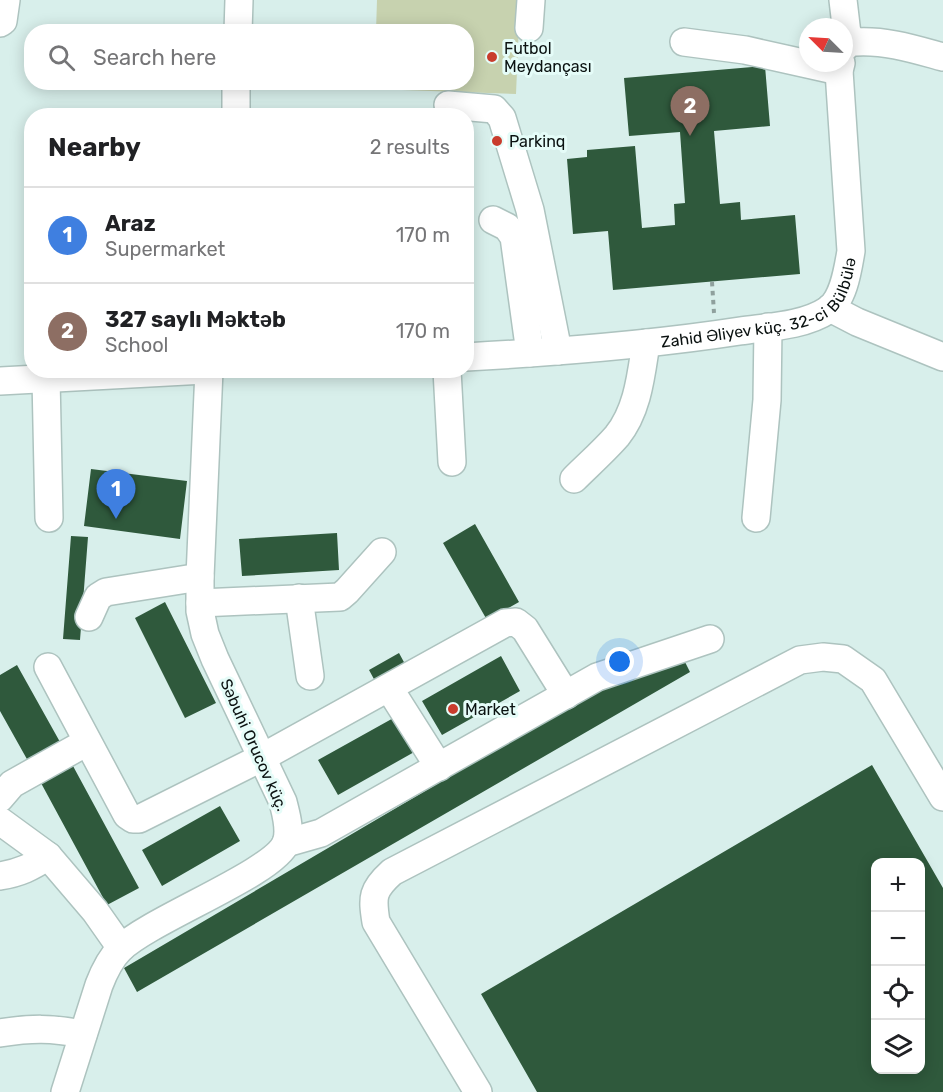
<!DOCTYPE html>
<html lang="en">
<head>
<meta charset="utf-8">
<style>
  :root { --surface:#fff; --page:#f2f2f2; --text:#202124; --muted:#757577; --line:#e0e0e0; --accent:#d93025 }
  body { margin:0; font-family:Rubik,sans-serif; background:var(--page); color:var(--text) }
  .controls { position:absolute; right:18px; bottom:18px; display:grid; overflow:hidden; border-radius:12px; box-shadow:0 3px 15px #0003 }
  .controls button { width:54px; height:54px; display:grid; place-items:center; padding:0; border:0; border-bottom:2px solid var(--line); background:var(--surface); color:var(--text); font:30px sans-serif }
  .compass { position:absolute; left:799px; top:18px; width:54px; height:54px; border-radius:50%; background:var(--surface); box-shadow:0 3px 15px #0003; rotate:294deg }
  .you { position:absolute; left:620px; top:662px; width:21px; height:21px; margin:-15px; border:4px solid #fff; border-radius:50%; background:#1a73e8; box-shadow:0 0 0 9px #1a73e833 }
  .badge { display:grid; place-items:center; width:39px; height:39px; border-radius:50%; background:var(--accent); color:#fff; font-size:20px; font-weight:700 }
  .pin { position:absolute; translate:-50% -50px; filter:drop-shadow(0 2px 3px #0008) }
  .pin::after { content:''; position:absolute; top:32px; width:21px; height:18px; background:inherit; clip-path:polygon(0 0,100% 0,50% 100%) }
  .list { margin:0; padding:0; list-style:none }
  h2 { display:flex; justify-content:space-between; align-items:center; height:78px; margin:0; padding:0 24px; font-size:26px }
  h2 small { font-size:20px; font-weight:400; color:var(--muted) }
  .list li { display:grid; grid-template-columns:39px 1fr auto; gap:18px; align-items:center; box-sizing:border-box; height:96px; padding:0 24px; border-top:2px solid var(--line) }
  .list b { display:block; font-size:22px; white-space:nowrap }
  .list p { margin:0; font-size:20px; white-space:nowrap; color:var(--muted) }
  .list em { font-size:20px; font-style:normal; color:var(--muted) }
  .icon { flex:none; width:33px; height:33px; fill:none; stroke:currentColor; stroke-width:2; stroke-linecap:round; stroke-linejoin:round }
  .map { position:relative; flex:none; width:943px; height:1092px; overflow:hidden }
  .search { position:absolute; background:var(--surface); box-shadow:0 3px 15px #0003; left:24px; top:24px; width:450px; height:66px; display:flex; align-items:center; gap:15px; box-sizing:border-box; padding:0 21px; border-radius:24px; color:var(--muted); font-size:22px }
  .panel { position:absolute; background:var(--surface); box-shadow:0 3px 15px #0003; left:24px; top:108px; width:450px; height:270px; border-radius:24px }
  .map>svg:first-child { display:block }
  .green { fill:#c7d2af }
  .building { fill:#2f593c; fill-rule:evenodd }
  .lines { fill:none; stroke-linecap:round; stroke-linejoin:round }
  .minor-casing { stroke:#adc3bf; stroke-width:30 }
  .path { stroke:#8fa09d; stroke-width:4; stroke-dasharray:4.5 4.5; stroke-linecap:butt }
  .minor { stroke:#fff; stroke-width:27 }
  .poi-dot { fill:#c93c2d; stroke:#e5fcf8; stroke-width:2 }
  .labels { text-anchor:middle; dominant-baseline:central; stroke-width:6; stroke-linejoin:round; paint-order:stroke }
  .poi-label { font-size:16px; fill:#0b1211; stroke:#e5fcf8; text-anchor:start }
  .street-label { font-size:16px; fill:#0b1211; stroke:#e5fcf8 }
</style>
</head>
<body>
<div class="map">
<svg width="943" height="1092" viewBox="0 0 943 1092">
  <rect width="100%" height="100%" fill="#d8efeb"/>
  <path class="green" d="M377,0H520L516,94L373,89L374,83L466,82V32L376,31Z"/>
  <path class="building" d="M765,66L770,126L714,131L720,204L740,202L741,220L795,215L800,274L613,290L608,231L573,234L567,159L587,157V150L635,146L642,228L675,225L674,204L685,203L680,132L629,136L624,78Z
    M91,469L187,481L180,539L84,526Z
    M475,524L519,602L487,620L443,543Z
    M337,533L339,570L242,576L239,539Z
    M71,536L88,537L80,640L63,639Z
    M165,602L216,703L185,718L135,618Z
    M399,653L405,664L375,681L369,670Z
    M501,656L520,691L442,735L422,701Z
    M682,656L690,672L137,992L124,968L597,690Z
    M17,665L60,742L28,761L0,711V675Z
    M397,716L416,751L338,795L318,760Z
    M872,765L943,888V1092H537L481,994ZM876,862H920V1070H876Z
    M73,766L139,888L107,905L41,783Z
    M220,806L240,841L162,886L142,850Z"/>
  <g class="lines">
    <g class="minor-casing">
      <g id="minor">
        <path d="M843,0L847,34L844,48"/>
        <path d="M0,23L3,21L6,0"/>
        <path d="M529,28L531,0"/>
        <path d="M238,32L239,0"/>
        <path d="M847,34L855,42C886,40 914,49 943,57"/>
        <path d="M684,42L745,50L839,71"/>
        <path d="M448,105L494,109L502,118L530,210L558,351"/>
        <path d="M236,116V82"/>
        <path d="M493,220L507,227L514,237L530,353"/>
        <path d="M830,308L857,322L943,357"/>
        <path id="s1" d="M466,357C558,352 649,345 740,331C768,327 804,326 828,310C844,299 848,268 851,251L839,71L841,63"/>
        <path d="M447,370L452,462"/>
        <path d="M46,378L49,518"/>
        <path d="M0,381L205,370"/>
        <path d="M574,479C588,465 604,451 617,436C638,410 641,375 646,343"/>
        <path d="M756,518L767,400L768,327"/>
        <path d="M299,598L310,676"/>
        <path d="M200,603L340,597L347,591L382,552"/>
        <path d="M89,617L98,597L106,592L200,577"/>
        <path d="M48,667L127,815L133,819H139L261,758L505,623L516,622L525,629L566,695"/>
        <path d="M389,688L439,767"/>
        <path d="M0,798L12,784L87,742"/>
        <path d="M0,821L48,856L95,911L121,948"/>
        <path d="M286,843L321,833L597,677L710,639"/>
        <path d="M0,876C19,873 32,867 48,856"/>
        <path d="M0,1033C33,1028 50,1028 83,1034"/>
        <path d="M65,1092L99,985C104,972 110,959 120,949C151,919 274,873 286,843C291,830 286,814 283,802L215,659L205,634L200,611V577L209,370"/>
        <path d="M478,1092L376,922C372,897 372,890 392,872L800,660L823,657L843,659L873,680L943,797"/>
      </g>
    </g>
    <path class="path" d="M712,282L714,313"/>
    <use href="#minor" class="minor"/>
  </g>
  <g class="poi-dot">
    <circle cx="492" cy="57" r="6"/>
    <circle cx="497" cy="141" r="6"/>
    <circle cx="453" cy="709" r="6"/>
  </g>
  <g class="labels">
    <g class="poi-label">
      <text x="504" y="48">Futbol<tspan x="504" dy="18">Meydançası</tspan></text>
      <text x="509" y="141">Parkinq</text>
      <text x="465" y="709">Market</text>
    </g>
    <g class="street-label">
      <text stroke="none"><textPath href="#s1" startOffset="310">Zahid Əliyev küç. 32-ci Bülbülə</textPath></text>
      <text transform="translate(254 745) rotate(66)">Səbuhi Orucov küç.</text>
    </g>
  </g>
</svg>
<div class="controls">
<button>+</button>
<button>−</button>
<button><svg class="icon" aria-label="locate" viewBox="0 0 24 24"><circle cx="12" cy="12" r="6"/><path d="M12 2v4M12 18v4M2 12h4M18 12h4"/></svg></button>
<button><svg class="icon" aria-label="layers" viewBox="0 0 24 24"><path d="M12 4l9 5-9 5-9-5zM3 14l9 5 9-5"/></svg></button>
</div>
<svg class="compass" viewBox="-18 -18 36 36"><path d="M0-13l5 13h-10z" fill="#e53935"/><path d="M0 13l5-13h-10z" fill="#757577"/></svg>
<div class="you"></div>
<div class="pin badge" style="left:116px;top:519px;background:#3f7fe0">1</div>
<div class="pin badge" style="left:690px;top:136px;background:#8d6e63">2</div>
<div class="search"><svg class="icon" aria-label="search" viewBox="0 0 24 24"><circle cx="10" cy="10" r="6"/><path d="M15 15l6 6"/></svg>Search here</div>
<section class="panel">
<h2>Nearby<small>2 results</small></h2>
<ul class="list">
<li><span class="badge" style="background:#3f7fe0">1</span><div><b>Araz</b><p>Supermarket</p></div><em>170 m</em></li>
<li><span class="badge" style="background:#8d6e63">2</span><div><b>327 saylı Məktəb</b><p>School</p></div><em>170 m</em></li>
</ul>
</section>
</div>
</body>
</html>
